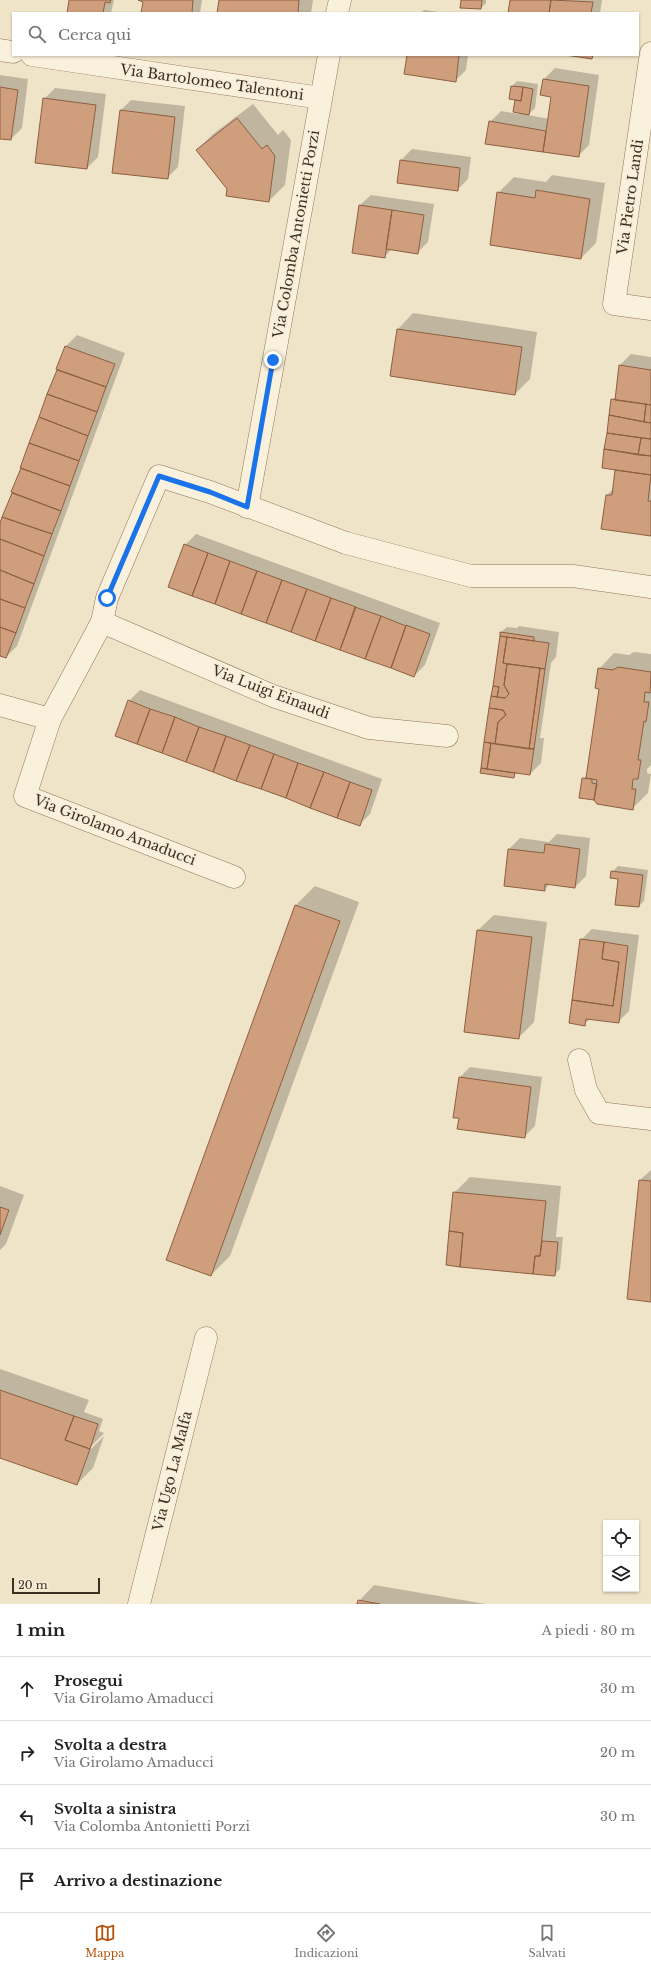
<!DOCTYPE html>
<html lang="it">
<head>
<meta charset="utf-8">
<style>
  :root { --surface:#fff; --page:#f6f6f6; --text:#222; --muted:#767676; --line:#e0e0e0; --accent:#b45309 }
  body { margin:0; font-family:"Libre Baskerville",serif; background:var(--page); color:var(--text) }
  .controls { position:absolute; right:12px; bottom:12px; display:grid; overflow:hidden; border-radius:0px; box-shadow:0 1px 3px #0004 }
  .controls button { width:36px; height:36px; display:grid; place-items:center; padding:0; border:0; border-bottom:1px solid var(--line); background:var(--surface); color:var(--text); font:20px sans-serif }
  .scale { position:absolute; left:12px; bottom:10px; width:88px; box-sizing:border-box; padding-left:4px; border:2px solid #3d2e20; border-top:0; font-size:11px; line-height:14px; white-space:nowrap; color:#3d2e20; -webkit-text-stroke:3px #f7eed8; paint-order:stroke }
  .stop { position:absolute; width:12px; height:12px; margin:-9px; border:3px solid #1a73e8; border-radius:50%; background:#fff }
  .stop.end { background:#1a73e8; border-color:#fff; box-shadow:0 1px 4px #0008 }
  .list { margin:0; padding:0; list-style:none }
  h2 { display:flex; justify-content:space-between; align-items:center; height:52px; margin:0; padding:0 16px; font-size:17px }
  h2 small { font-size:13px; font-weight:400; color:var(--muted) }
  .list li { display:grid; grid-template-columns:26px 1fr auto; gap:12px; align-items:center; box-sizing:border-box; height:64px; padding:0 16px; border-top:1px solid var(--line) }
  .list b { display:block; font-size:15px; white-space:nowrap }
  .list p { margin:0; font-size:13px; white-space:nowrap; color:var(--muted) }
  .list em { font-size:13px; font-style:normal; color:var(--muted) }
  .icon { flex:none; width:22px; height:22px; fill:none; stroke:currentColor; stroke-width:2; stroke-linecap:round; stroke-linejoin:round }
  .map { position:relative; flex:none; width:651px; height:1604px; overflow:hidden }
  .search { position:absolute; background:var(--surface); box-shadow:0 1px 3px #0004; left:12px; right:12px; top:12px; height:44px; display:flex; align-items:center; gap:10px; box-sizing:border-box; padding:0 14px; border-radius:0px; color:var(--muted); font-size:15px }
  .sheet { height:308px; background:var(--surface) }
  nav { display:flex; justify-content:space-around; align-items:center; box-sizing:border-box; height:56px; border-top:1px solid var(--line); background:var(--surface); font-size:11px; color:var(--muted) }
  nav a { display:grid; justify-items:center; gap:2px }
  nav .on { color:var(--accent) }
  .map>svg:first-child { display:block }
  .shadow { fill:#0003 }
  .building { fill:#cf9f7d; stroke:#8d5f41 }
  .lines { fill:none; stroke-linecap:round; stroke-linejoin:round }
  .street-casing { stroke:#8d765c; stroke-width:23 }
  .street { stroke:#faf1dc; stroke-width:22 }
  .route { stroke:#1a73e8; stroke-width:5 }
  .labels { text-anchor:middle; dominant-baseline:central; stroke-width:3.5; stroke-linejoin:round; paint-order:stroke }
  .street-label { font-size:14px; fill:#3d2e20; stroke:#f7eed8 }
</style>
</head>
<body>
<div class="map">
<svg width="651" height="1604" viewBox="0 0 651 1604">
  <rect width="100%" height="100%" fill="#f0e4c8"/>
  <path class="shadow" d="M70,0H114L111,13H68Z
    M139,0H202L200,13H151L144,1Z
    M220,0H313L311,13H218Z
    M462,0H486V3L481,8Z
    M511,0H602L600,13H509Z
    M424,10L446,13H421Z
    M408,55H468L466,70L455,81Z
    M555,68L599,75L589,145L578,156L486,143L490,122L501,111L519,114L512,86L517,81L538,84L535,108L528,115L549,119L553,96L541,94L544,79Z
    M0,75L28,79L22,128L11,139L0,138Z
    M55,88L106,94L98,157L87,168L44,99Z
    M131,100L185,106L178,167L167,178L120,111Z
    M253,104L278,135L283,130L291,140L285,185L269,201L228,189L197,150L213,134Z
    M412,149L471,157L468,179L457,190L401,160Z
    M552,175L605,183L596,243L581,258L498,193L514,177L546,182Z
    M371,195L434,204L428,242L417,253L392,249L385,256L360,205Z
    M413,313L537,332L530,379L515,394L391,376L398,329Z
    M77,335L125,353L17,646L6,657L0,655V525L66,346Z
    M631,354L651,357V535L602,528L607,495L614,488L616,469L603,467L612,400L617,395L620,365Z
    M196,534L440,623L425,665L414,676L185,545Z
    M519,626L559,632L556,657L551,663L540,738H544L541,763L530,774L517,772L513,776L481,772L501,632L507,627L517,628Z
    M634,652L651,654V765L647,769V773L651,774L648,793L632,809L583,779L588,774L600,688L599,669L614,653L629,655Z
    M140,690L382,779L370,814L359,825L129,701Z
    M557,834L590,838L586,876L575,887L550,884L544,890L505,885L509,849L520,838L549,842Z
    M618,866L648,870L644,901L639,906L612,872Z
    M315,886L359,902L230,1256L211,1275L167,1259L296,905Z
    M494,915L547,922L534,1022L519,1037L478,930Z
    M592,929L639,935L629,1011L618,1022L590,1019L584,1024L581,940Z
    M470,1067L542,1077L535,1126L524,1137L460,1118L459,1078Z
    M651,1170V1301L640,1180Z
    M470,1177L561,1186L556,1237H563L560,1269L554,1275L454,1193Z
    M0,1186L24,1195L6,1244L0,1250Z
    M0,1369L89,1400L84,1412L103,1419L99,1431L104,1433L86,1452L87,1453L104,1436L93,1468L77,1484L0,1457Z
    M374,1585L486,1604H358L359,1601Z"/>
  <path class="building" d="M69,0H111L110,3L105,2L103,13H67Z
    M138,0H193L192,13H141L143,2Z
    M219,0H299L298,13H217Z
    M461,0H482L481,9L460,8Z
    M510,0H551L549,13H508Z
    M551,0L593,2L591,13H549Z
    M407,55H459L456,82L404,74Z
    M565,55H593L592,59Z
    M543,79L589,86L579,157L543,152L551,97L540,95Z
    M511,86L523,87L521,101L509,99Z
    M0,87L18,90L11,140L0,139Z
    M523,87L533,89L529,115L513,112L515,100L521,101Z
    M43,98L96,105L87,169L35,163Z
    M120,110L175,117L168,179L112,173Z
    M237,118L262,149L267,145L275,156L269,202L226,196L227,189L196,150Z
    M489,121L546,131L543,152L485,144Z
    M400,160L460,168L458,191L397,183Z
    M536,190L590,199L581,259L490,245L497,192L535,198Z
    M359,205L392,210L385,258L352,253Z
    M392,210L424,215L418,254L386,249Z
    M397,329L522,347L515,395L390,376Z
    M65,346L115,364L106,387L56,369Z
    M619,365L651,370V405L615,400Z
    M57,370L106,387L97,412L47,394Z
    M47,394L97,412L88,436L39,417Z
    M611,399L646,404L644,422L609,415Z
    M646,404L651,405V423L644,422Z
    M609,415L651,423V439L607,433Z
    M39,417L88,436L79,461L29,443Z
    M607,433L641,438L638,455L604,449Z
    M641,438L651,439V456L638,455Z
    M29,443L79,461L70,486L20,468Z
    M604,449L651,456V475L602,468Z
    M21,468L70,486L61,511L11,492Z
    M615,470L651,475L648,501H651V536L601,529L606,495H612Z
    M12,493L61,511L52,534L2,517Z
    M2,517L52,534L44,556L0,539V523Z
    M0,539L44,556L34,584L0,570Z
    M184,544L208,553L192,596L168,587Z
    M208,553L230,561L215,604L192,596Z
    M230,561L257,571L241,614L215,604Z
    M0,570L34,584L25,608L0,599Z
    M257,571L282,580L266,623L241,614Z
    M282,580L307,589L291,632L266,623Z
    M307,589L331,598L315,641L291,632Z
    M331,598L356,607L340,650L315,641Z
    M0,599L25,608L16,633L0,627Z
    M355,607L381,616L365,659L340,650Z
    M381,616L406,626L391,668L365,659Z
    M406,625L430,634L414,677L391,668Z
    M0,627L16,633L6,658L0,656Z
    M500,632L534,637V641L500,636Z
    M500,636L507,637L503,663L507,664L504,685L509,694L505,698L497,697L499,687L493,686Z
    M507,637L549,643L545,669L503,663Z
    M507,664L540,668L529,749L495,744L498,722L506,715L503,710L489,708L491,696L505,698L509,694L504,685Z
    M618,667L651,672L650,693L645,692L644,702H649L646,722L644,721L638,760H641L638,779H633L632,789H636L633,810L597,804L594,800L597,780L586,778L599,689L595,688L598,668L613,670Z
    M540,668L545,669L534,749H529Z
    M493,686L499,687L497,697L491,696Z
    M128,700L150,709L137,744L115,736Z
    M489,708L503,710L506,715L498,722L495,744L484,742Z
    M150,709L175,717L162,753L137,744Z
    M175,717L199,727L186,762L162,753Z
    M199,727L226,736L213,772L186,762Z
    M226,736L250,745L236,781L213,772Z
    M484,742L491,743L487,769L481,768Z
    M491,743L534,749L530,775L487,769Z
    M250,745L274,754L261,789L236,781Z
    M274,754L298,763L286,798L261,789Z
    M298,763L324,772L310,808L286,798Z
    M481,768L487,769L515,773L514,778L480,773Z
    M324,772L350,782L337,818L310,808Z
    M582,778L592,779V783L597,784L594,800L579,798Z
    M350,782L372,790L360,826L337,818Z
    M545,844L580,849L575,888L545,884V891L504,886L508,849L544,853Z
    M611,871L643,875L639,907L615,905L618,879L610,878Z
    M295,905L340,921L211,1276L166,1260Z
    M477,930L532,937L519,1039L464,1032Z
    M580,939L604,942L602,959L619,962L613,1006L572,1000Z
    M604,942L628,946L619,1023L586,1019L585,1026L569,1023L572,1000L613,1006L619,962L602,959Z
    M459,1077L531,1087L525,1138L457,1129L459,1118H453Z
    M639,1180L651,1181V1302L627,1299Z
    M453,1192L546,1201L540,1256H535L533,1274L460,1267L463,1233L449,1231Z
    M0,1207L9,1210L0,1235Z
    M449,1231L463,1233L460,1267L446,1265Z
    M542,1241L558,1242L555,1276L533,1274L535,1256H540Z
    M0,1390L74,1416L65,1440L90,1449L77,1485L0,1458Z
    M74,1416L98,1424L90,1449L65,1440Z
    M358,1600L380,1604H357Z"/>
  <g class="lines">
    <g class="street-casing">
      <path id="street" d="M337,13L340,0
        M0,50L13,52
        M651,53L614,304L651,309
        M32,55L321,98
        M247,507L329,55
        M102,622L273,696L369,728L447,736
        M0,705L50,719
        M234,877L25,796L50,719L102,622L107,598L159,476L210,492L346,543L471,576H573L651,587
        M579,1060L586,1090L599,1113L651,1119
        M139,1604L206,1338"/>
    </g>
    <use href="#street" class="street"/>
  </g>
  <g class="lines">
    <path class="route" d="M107,598L159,476L210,492L247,507L273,360"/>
  </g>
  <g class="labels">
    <g class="street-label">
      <text transform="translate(212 82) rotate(8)">Via Bartolomeo Talentoni</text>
      <text transform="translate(630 197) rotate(-82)">Via Pietro Landi</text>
      <text transform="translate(296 234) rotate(-80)">Via Colomba Antonietti Porzi</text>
      <text transform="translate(271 692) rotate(21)">Via Luigi Einaudi</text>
      <text transform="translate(115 830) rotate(21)">Via Girolamo Amaducci</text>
      <text transform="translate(172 1471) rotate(-76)">Via Ugo La Malfa</text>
    </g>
  </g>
</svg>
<div class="controls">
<button><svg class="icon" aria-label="locate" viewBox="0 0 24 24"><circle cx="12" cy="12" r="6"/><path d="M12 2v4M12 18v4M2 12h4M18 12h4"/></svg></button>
<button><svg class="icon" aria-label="layers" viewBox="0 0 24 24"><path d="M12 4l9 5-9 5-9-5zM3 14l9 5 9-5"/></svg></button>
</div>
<div class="scale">20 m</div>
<div class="stop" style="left:107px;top:598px"></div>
<div class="stop end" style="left:273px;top:360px"></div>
<div class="search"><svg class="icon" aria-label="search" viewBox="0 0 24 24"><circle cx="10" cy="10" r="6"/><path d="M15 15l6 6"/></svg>Cerca qui</div>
</div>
<section class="sheet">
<h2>1 min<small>A piedi · 80 m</small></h2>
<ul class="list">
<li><svg class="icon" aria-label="ahead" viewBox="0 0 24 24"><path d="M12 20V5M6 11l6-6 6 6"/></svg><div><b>Prosegui</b><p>Via Girolamo Amaducci</p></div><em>30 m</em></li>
<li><svg class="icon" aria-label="right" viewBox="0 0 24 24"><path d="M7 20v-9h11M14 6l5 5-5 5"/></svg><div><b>Svolta a destra</b><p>Via Girolamo Amaducci</p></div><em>20 m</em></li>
<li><svg class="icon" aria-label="left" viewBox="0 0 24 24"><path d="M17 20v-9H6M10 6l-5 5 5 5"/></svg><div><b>Svolta a sinistra</b><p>Via Colomba Antonietti Porzi</p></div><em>30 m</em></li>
<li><svg class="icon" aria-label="arrive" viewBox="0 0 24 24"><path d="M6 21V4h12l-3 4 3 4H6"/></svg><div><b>Arrivo a destinazione</b></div></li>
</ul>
</section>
<nav>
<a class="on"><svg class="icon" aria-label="map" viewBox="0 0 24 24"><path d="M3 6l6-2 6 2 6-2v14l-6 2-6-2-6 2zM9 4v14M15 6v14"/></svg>Mappa</a>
<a><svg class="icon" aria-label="directions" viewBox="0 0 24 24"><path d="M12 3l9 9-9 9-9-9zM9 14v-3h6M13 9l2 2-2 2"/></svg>Indicazioni</a>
<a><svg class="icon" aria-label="saved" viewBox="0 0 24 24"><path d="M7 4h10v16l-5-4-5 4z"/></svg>Salvati</a>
</nav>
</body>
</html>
